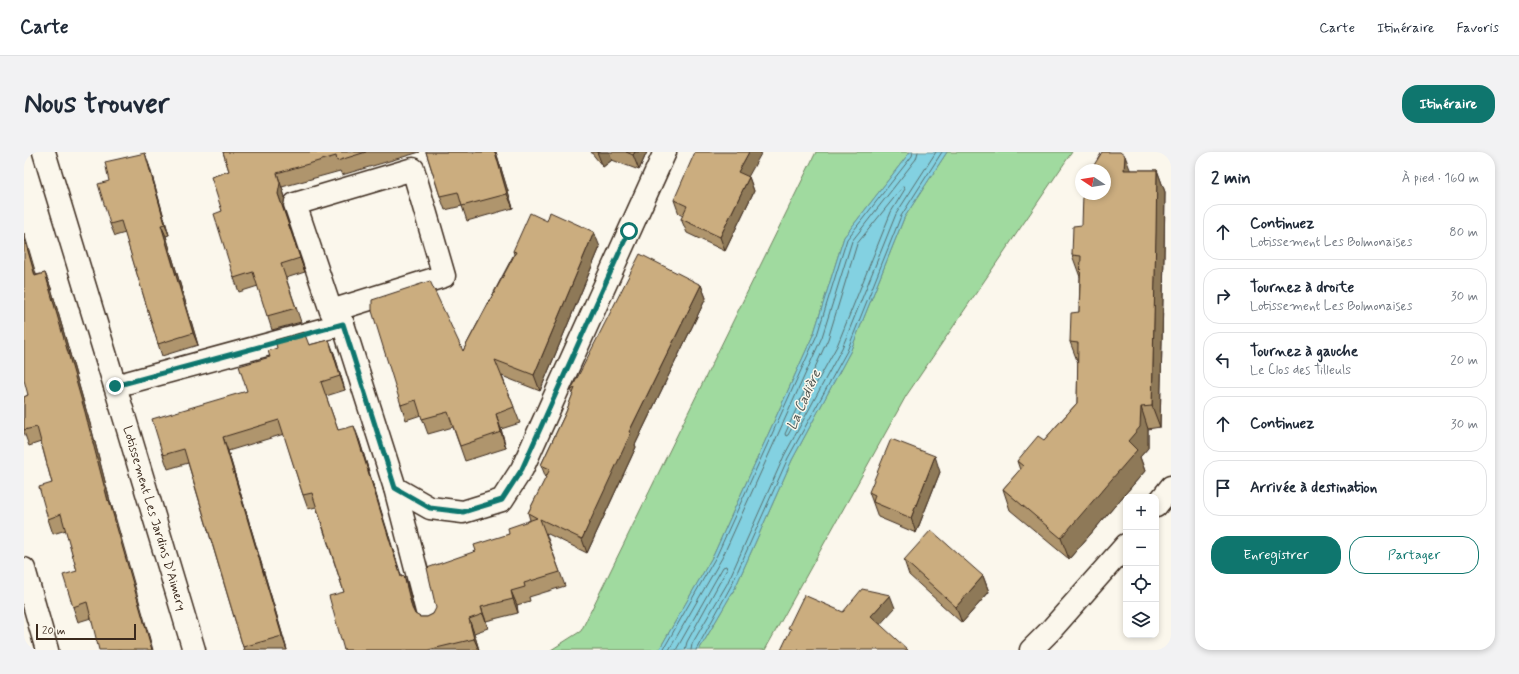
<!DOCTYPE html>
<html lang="fr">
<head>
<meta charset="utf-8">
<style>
  :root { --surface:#fff; --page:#f2f2f3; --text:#1f2937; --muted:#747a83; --line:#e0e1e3; --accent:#0f766e }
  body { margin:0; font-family:Mynerve,sans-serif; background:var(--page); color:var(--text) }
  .controls { position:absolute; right:12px; bottom:12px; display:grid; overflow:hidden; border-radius:8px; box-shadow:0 2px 6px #0003 }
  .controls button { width:36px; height:36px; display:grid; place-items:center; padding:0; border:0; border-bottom:1px solid var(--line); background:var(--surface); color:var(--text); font:20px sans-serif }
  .compass { position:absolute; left:1051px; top:12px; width:36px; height:36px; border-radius:50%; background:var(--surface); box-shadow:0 2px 6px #0003; rotate:282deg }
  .scale { position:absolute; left:12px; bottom:10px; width:100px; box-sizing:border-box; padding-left:4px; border:2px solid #3b2a1e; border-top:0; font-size:11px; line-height:14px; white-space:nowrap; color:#3b2a1e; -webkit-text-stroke:3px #fbf7ec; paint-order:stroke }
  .stop { position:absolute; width:12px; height:12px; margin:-9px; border:3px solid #0f766e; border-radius:50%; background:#fff }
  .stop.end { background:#0f766e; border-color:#fff; box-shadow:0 1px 4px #0008 }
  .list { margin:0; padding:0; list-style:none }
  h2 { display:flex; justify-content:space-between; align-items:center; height:52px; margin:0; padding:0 16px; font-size:17px }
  h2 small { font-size:13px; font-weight:400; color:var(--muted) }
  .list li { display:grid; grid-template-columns:26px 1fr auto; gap:12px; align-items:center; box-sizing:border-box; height:56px; margin:0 8px 8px; padding:0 8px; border:1px solid var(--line); border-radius:16px }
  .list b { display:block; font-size:15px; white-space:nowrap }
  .list p { margin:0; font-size:13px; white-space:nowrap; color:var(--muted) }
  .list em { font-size:13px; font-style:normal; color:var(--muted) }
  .actions { display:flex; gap:8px; padding:12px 16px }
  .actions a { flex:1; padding:9px 0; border:1px solid var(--accent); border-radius:16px; text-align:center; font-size:14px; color:var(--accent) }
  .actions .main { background:var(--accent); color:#fff }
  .icon { flex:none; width:22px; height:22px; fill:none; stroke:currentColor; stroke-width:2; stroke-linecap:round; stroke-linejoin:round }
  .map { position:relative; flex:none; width:1147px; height:498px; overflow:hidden; border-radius:16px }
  header { display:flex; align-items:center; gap:24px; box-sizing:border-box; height:56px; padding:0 20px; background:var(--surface); border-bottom:1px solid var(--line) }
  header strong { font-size:19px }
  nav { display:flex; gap:22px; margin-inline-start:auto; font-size:14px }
  .intro { display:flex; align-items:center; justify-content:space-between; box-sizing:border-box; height:96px; padding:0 24px }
  h1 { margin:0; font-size:28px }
  .button { padding:10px 18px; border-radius:16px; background:var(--accent); color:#fff; font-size:14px; font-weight:700 }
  main { display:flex; gap:24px; padding:0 24px }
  aside { flex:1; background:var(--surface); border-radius:16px; box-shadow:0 2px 6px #0003 }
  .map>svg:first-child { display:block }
  .green { fill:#a0da9f; stroke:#6e825e }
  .water { fill:#83d1e1; stroke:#668e93 }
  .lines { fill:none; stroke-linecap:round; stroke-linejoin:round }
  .shore { stroke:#586d6c; stroke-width:1 }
  .street-casing { stroke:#3b2a1e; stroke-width:25 }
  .street { stroke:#fbf7ec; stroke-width:22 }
  .wall { fill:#af956d; stroke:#3b2a1e }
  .shaded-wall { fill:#8e7959; stroke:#3b2a1e }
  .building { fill:#cbad7f; stroke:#3b2a1e }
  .route { stroke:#0f766e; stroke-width:5 }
  .labels { text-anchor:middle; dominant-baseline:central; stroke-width:3; stroke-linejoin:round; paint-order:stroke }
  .street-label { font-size:13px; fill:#3b2a1e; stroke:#fbf7ec }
  .water-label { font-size:14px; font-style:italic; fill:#4d544f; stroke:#fbf7ec }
</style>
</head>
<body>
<header>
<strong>Carte</strong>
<nav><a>Carte</a><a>Itinéraire</a><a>Favoris</a></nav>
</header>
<div class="intro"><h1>Nous trouver</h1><a class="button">Itinéraire</a></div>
<main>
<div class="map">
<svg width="1147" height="498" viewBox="0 0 1147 498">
  <rect width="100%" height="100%" fill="#fbf7ec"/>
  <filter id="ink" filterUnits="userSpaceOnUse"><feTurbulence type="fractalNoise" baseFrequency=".025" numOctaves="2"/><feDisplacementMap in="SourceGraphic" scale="8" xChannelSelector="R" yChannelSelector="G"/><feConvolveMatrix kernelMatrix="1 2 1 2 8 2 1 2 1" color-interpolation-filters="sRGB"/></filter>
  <g filter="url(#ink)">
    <path class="green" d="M792,0H886L820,85L790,181L690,402L635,498H527L557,479Z
      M923,0H1048L882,244L741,498H675L711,436L768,308L826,200L880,66Z"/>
    <path class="water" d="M886,0H923L880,66L826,200L768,308L711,436L675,498H635L690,402L790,181L820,85Z"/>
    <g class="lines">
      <path class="shore" d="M880,34L881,37L867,60L813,194L764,283L762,284L761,282L804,187L833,92Z
        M639,498L693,403L793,183L823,87L888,4L889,0
        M645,498L698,406L798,185L828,89L892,7L894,0
        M652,498L699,415L702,414L703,417L663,490L661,498
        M667,498L668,492L703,432L760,304L818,196L872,62L912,0
        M672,498L707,434L764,306L823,199L877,64L918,0"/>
      <g class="street-casing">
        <g id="street">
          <path d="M20,0L91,234L319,172"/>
          <path d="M307,159L420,124L389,17L271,52L307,159L319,172L371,336L406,356L439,360L478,348L498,317L641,0"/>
          <path id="s1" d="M91,234L170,498"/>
          <path d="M371,336L405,467"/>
          <path d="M1132,354L1147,335"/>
          <path d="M0,417L23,498"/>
          <path d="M1007,498L1026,479L1102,393"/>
        </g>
      </g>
      <use href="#street" class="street"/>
    </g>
    <path class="wall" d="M199,0H396L318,23L316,19L258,35L261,45L259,56L281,120L262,126L277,170L248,178L234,134L215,140L210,126L198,59L205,19Z
      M402,0H472L489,56L443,69L438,54L421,58L416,44Z
      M567,0H623L615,18L588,8L579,15Z
      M125,13L145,83L142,84L174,193L138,204L134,192L101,81L91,84L86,72Z
      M1106,18H1133L1141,40L1140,103L1136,275L1124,277V296L1116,305L1121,319L1045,407L986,358L979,337L996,318L993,309L1020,288L1053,251L1054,211L1046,190L1055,160L1056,125L1048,103L1058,73Z
      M724,25H725L730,39L701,99L663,81L657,67L659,64L655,62L650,48Z
      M576,95L516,239L478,224L496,271L477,277L482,296L441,309L429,275L404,282L397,263L382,268L377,253L439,199L490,102L489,99Z
      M21,121L27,136L67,275L86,349L91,364L67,466L54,470L49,455L53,419L42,378L29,382L24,367L28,331L17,290L5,294L0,280V245L4,243L12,123Z
      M677,133L682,146L611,293L612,295L563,401L522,381L541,434L505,445L506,449L493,453L494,461L462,469L464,476L450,481L455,498H320V440L292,355L284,357L279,343L260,282L204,299L263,498H220L164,311L144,317L139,303L223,239L246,205L285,193L310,201L321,238L302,244L314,278L335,287L377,425L385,438L390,461L391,462L396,465H403L409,462L452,399L485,382L506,368L504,361L522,326L517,313L542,260L549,242L547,238Z
      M916,320L892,381L854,365L845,340Z
      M880,408L959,424L965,440L938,471L885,423Z"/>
    <path class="shaded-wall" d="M471,0H472L489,56L483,42Z
      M573,0H585L588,8L579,15Z
      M611,0H623L615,18L609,3Z
      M725,0H738L719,34L714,20Z
      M121,1L125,13L145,83L141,72Z
      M1101,4L1109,25L1100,18Z
      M1133,18L1141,40L1140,103L1136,275L1128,254Z
      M253,21L261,45L259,56L281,120L254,42Z
      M725,25L730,39L701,99L696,85Z
      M137,73L142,84L174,193L169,181Z
      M570,80L576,95L516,239L510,223Z
      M0,81L17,139L11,124L0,85Z
      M21,121L27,136L67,275L86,349L91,364L129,498H128L84,349Z
      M677,133L682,146L611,293L612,295L563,401L558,387L605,280Z
      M305,188L310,201L321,238L316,224Z
      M1117,255L1124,277V296L1116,305L1121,319L1045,407L1037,386L1104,289Z
      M472,262L477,277L482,296L477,280Z
      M330,274L335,287L382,439L377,425Z
      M199,285L204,299L263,498L258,484Z
      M911,304L916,320L892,381L887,366Z
      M380,424L385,438L393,470L388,456Z
      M959,424L965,440L938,471L932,455Z
      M487,439L493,453L494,461L489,447Z
      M866,443L871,456L852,477L847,464Z
      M457,455L462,469L464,476L459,462Z
      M445,467L450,481L455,498L450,487Z"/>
    <path class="building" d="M199,0H342L313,9L312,4L253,21L256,31L254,42L276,106L257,112L272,156L243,164L229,120L210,126L190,62L198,59L187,25L205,19Z
      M402,0H471L483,42L438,54L434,40L416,44Z
      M602,0H611L609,3Z
      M671,0H725L714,20L725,25L696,85L657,67L663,54L650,48Z
      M1078,0H1096L1101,4L1100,18H1133L1132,81L1128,254L1117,255L1116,275L1104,289L1113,298L1037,386L979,337L999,314L993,309L1014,284L1020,288L1053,251L1054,191L1046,190L1047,161L1055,160L1057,104L1048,103L1049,74L1058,73L1059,42H1081V18H1067Z
      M121,1L141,72L137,73L169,181L134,192L97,69L86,72L74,32L85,29L81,10Z
      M526,60L570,80L510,223L471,208L490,255L472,262L477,280L436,294L424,260L398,267L392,248L377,253L348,159V148L406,129L439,199L492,100L489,99L506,61L523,69Z
      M0,85L11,124L21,121L61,260L84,349L85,348L128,498H75L63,450L49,455L39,423L53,419L37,362L24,367L15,335L28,331L13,275L0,278V245L4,243L0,228Z
      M616,102L677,133L605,280L607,281L558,387L516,367L536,420L500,431L501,435L487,439L489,447L457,455L459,462L445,467L450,487L404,498H320L305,444L320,440L288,341L279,343L255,268L199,285L258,484L219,495L160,297L139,303L128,267L223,239L215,214L246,205L244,199L253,196L251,188L280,180L285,193L305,188L316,224L297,230L314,278L330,274L377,425L380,424L388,456L391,462L396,465H403L409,462L412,456L403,416L452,399L450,393L485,382L484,376L513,366L504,361L526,317L517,313L542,260L551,236L547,238Z
      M867,287L911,304L887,366L849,350L851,343L845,340Z
      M907,378L959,424L932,455L880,408Z
      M838,437L866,443L847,464L884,498H757L767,477L764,476L780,443L819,460Z"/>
  </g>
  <g class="lines" filter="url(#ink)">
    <path class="route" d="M91,234L319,172L371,336L406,356L439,360L478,348L498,317L605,79"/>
  </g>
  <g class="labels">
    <g class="street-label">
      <text stroke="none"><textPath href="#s1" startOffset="138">Lotissement Les Jardins D'Aimery</textPath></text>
    </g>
    <g class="water-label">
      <text transform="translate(780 248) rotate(-66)">La Cadière</text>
    </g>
  </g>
</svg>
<div class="controls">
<button>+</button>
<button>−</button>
<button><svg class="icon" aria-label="locate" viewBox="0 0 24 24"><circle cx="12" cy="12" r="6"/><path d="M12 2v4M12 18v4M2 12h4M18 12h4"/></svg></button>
<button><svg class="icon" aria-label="layers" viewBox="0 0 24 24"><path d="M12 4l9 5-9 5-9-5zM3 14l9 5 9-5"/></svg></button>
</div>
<svg class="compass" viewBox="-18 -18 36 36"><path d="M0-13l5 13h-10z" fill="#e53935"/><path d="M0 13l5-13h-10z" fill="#747a83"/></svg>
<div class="scale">20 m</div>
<div class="stop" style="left:605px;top:79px"></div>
<div class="stop end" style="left:91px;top:234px"></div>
</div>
<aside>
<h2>2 min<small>À pied · 160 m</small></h2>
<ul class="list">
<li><svg class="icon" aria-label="ahead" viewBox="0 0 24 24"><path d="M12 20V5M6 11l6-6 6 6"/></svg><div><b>Continuez</b><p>Lotissement Les Bolmonaises</p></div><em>80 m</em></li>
<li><svg class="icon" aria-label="right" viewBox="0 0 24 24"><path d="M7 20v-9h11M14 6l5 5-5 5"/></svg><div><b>Tournez à droite</b><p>Lotissement Les Bolmonaises</p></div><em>30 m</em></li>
<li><svg class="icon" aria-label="left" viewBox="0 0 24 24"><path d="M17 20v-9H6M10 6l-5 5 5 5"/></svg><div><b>Tournez à gauche</b><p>Le Clos des Tilleuls</p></div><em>20 m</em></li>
<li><svg class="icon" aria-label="ahead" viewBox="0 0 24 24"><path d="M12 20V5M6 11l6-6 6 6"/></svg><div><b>Continuez</b></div><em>30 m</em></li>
<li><svg class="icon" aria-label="arrive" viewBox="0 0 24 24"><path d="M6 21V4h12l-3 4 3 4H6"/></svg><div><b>Arrivée à destination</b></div></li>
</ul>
<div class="actions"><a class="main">Enregistrer</a><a>Partager</a></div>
</aside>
</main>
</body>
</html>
